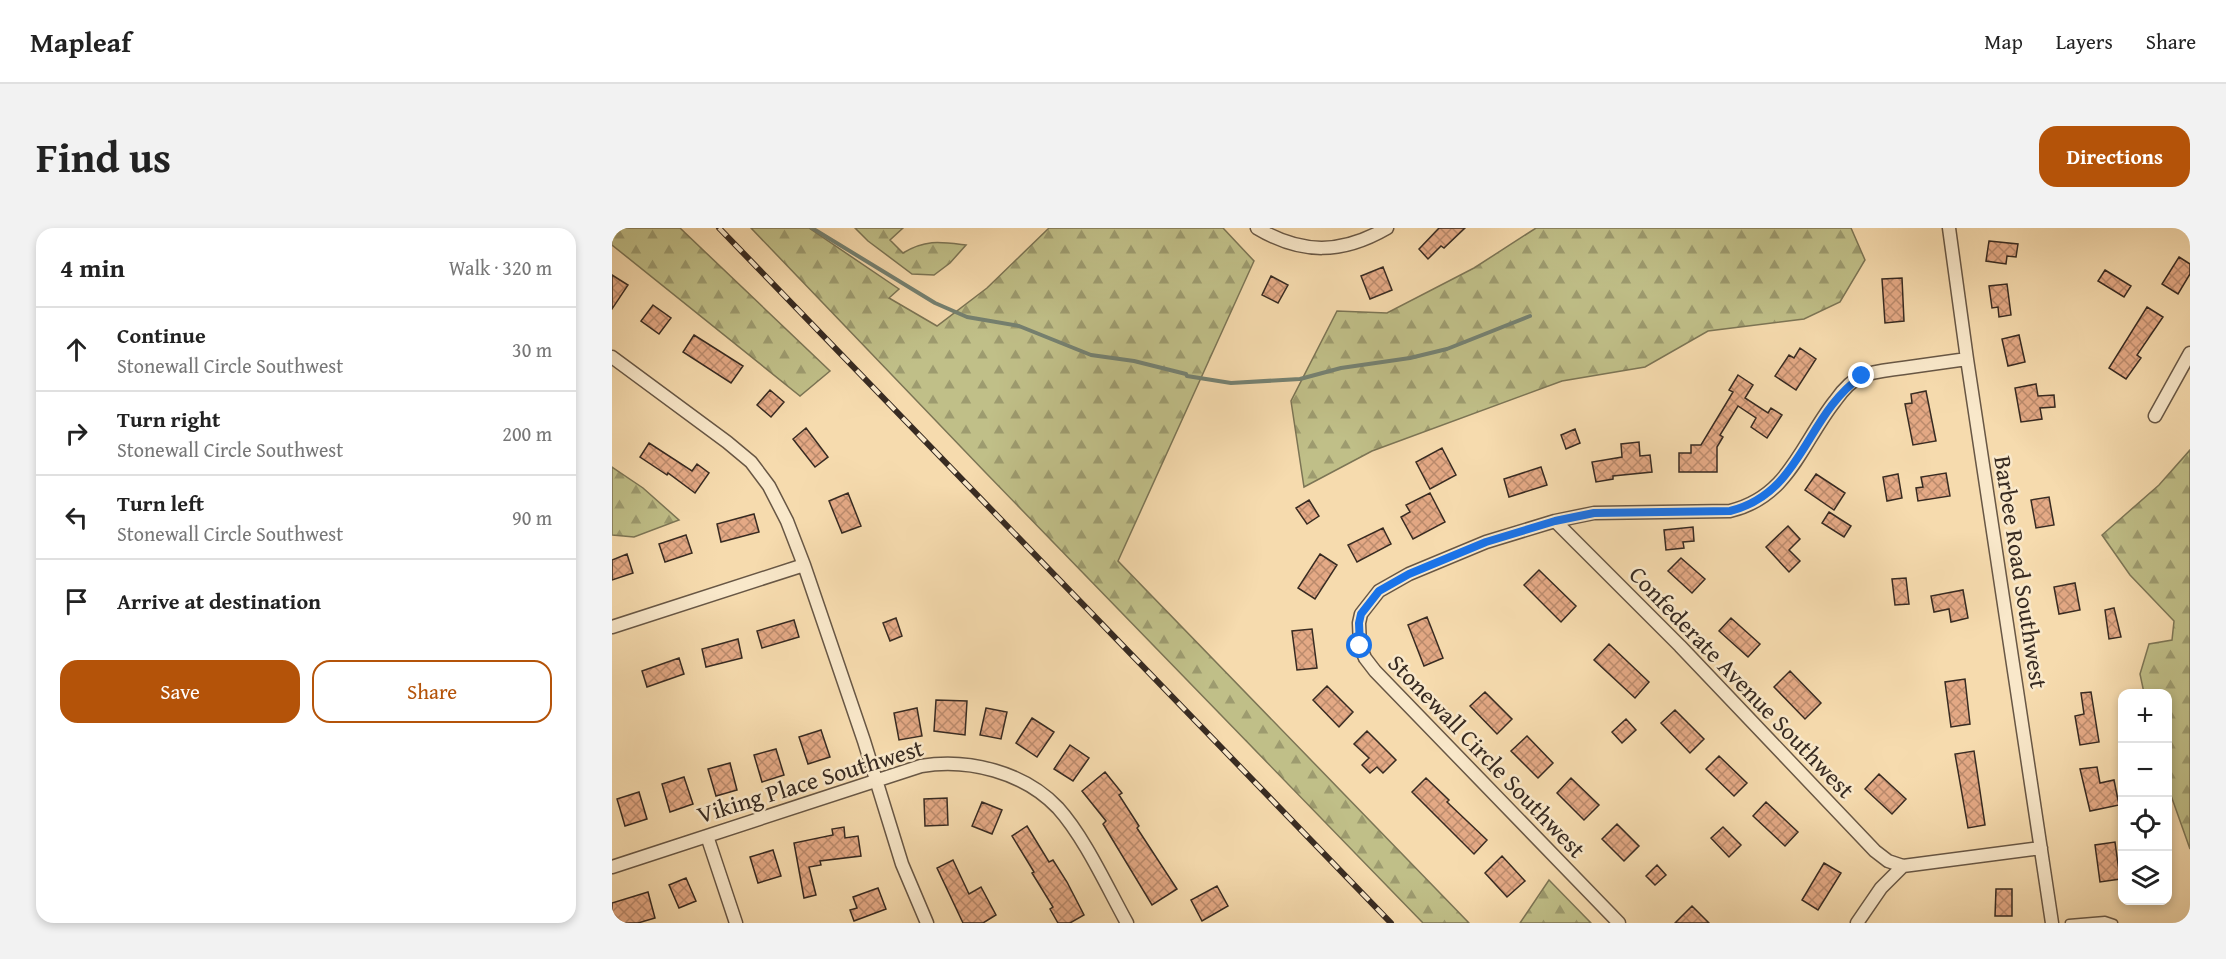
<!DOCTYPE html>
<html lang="en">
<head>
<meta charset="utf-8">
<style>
  :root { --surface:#fff; --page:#f2f2f2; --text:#222; --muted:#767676; --line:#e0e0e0; --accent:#b45309 }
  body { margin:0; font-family:"Gentium Book Plus",serif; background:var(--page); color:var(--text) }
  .controls { position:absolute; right:18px; bottom:18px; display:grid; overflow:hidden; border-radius:12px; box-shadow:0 3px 9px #0003 }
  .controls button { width:54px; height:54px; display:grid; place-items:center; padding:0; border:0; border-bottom:2px solid var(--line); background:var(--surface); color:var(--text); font:30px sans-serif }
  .stop { position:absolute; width:18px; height:18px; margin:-14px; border:4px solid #1a73e8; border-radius:50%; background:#fff }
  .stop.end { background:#1a73e8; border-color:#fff; box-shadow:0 2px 6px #0008 }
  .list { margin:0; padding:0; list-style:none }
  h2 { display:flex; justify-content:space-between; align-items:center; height:78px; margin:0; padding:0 24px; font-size:26px }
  h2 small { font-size:20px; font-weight:400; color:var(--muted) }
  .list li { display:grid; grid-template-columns:39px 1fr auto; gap:18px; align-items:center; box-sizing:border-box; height:84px; padding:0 24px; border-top:2px solid var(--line) }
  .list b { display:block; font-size:22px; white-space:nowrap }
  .list p { margin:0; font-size:20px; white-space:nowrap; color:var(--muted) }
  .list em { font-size:20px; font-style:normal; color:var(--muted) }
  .actions { display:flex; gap:12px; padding:18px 24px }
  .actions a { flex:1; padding:14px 0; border:2px solid var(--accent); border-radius:18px; text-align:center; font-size:21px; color:var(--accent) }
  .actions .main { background:var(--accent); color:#fff }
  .icon { flex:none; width:33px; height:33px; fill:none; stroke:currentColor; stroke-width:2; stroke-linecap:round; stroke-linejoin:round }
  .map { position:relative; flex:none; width:1578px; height:695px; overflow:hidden; border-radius:18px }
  header { display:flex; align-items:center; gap:36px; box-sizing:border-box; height:84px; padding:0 30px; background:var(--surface); border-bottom:2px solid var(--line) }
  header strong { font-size:28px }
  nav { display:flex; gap:33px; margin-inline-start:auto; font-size:21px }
  .intro { display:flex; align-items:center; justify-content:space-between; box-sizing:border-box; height:144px; padding:0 36px }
  h1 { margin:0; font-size:42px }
  .button { padding:15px 27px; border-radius:18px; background:var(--accent); color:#fff; font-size:21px; font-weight:700 }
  main { display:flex; gap:36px; padding:0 36px }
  aside { flex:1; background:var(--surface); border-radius:18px; box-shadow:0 3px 9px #0003 }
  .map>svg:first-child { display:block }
  .forest { fill:url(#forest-firs); stroke:#7c7555; stroke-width:1.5 }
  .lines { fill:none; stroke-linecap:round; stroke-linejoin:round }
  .stream { stroke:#758171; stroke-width:4 }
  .building { fill:url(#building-cross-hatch); stroke:#382b22; stroke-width:1.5 }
  .service-casing { stroke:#685745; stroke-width:9 }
  .minor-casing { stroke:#685745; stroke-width:15 }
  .service { stroke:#f9e8ca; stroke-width:6 }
  .minor { stroke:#f9e8ca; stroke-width:12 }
  .rail-casing { stroke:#382b22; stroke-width:6 }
  .rail { stroke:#f9e8ca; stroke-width:4; stroke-dasharray:11; stroke-linecap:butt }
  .route { stroke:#1a73e8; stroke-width:8 }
  .labels { text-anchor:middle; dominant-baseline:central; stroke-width:5; stroke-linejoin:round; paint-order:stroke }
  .street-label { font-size:24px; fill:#382b22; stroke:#f9e8ca }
</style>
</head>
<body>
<header>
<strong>Mapleaf</strong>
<nav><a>Map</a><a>Layers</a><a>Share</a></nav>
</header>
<div class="intro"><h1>Find us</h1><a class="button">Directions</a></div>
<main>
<aside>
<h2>4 min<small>Walk · 320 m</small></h2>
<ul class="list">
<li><svg class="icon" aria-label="ahead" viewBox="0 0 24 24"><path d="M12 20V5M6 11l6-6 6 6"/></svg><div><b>Continue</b><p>Stonewall Circle Southwest</p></div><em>30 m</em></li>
<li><svg class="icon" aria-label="right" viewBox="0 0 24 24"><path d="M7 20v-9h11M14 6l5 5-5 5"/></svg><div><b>Turn right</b><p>Stonewall Circle Southwest</p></div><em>200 m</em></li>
<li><svg class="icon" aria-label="left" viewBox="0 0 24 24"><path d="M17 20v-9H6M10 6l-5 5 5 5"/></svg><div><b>Turn left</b><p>Stonewall Circle Southwest</p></div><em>90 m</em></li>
<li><svg class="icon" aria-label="arrive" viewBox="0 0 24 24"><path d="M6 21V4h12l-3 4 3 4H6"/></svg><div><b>Arrive at destination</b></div></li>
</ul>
<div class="actions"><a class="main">Save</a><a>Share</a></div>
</aside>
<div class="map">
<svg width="1578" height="695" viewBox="0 0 1578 695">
  <defs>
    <pattern id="forest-firs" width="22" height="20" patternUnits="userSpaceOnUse" patternTransform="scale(1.5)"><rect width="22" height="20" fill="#c0bf88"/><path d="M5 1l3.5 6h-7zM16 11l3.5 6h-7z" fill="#9d9b6f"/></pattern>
    <pattern id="building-cross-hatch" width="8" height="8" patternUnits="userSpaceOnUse" patternTransform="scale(1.5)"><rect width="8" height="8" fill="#e4a985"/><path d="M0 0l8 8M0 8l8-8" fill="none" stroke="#ba8a6c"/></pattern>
  </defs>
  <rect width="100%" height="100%" fill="#f6dbae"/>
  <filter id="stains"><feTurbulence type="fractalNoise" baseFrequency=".00333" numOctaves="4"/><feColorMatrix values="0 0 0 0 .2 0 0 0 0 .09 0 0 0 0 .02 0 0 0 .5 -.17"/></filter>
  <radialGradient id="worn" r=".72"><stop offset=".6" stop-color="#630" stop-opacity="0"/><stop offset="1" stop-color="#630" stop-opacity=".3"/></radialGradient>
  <path class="forest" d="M0,0H68L218,143L188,168L0,17Z
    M139,0H197L287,61L277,70L325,98L375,60L437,0H611L642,33L506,333L857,695H811L373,244Z
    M243,0H291L278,12L291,25C314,11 329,14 354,17L338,35L322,47L300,46L256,13Z
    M924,0H1239L1253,32L1228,74L1192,91L1096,103L1033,139L950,153L760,223L692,259L679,173L725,83L775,85L862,40Z
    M1578,222V621L1556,559V466L1532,465L1528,446L1537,416L1560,412L1562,393L1518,347L1490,307L1547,257Z
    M0,239L31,260L67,292L22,309L0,307Z
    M937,652L979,695H908Z"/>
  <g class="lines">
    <path class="stream" d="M200,0L323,75L355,89L407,98L479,127L522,133L574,146L575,148L619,155L688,151L729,140L798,130L835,121L918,88"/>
  </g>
  <path class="building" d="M827,0H853L832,20L829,18L816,31L807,21Z
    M1377,13L1406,16L1404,29L1395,28L1394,36L1374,33Z
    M1567,29L1578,36V46L1566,66L1550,56Z
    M771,39L780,62L758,71L749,48Z
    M1493,42L1519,58L1512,69L1486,53Z
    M0,47L16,57L0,81Z
    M659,48L676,57L666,75L650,67Z
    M1290,50L1292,93L1273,95L1270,51Z
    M1395,56L1399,87L1387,89L1386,79L1380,80L1377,58Z
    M41,77L59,90L47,106L29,93Z
    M1535,79L1551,89L1525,127L1529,130L1514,151L1497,140Z
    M82,107L131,138L119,155L71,124Z
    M1407,107L1413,134L1396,138L1390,111Z
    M1188,120L1204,131L1184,162L1163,148L1177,127L1182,130Z
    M1126,147L1141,157L1133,170L1156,185L1159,180L1170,187L1155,210L1139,199L1144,190L1126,178L1108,207L1111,209L1105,219V244H1067V225H1079V217H1089L1121,164L1117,162Z
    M1424,156L1426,168L1442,167L1443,179L1428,180L1430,191L1409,194L1403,160Z
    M158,162L172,174L159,189L145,177Z
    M1314,163L1324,213L1301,217L1293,176L1300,175L1299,166Z
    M194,200L216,229L203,239L181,211Z
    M963,201L968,215L954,221L949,207Z
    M1027,214L1028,228L1038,227L1040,244L1001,248V251L984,254L980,234L1010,229L1009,216Z
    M37,215L80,243L85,236L97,245L83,265L56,245L55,247L28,229Z
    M830,220L844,247L818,261L804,234Z
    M929,239L935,257L897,269L892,251Z
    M1334,245L1338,268L1306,273L1304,260L1311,259L1309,249Z
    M1204,246L1233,265L1222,282L1193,262Z
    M1286,246L1290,270L1275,273L1271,249Z
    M236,265L249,298L230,305L217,273Z
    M818,265L833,294L801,311L789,289L798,284L794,277Z
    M1437,269L1442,297L1424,300L1419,272Z
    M697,272L707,288L695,296L684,280Z
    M1217,284L1239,298L1232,309L1210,295Z
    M142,286L147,304L109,314L105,296Z
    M1176,298L1188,311L1177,322L1188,333L1177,344L1154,319Z
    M1081,299L1082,313L1071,314L1072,320L1054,322L1052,302Z
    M771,300L779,316L745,334L736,317Z
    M74,307L80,325L53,334L47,316Z
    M15,326L21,345L0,352V332Z
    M708,326L725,337L703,371L686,360Z
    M1069,330L1093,351L1080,365L1056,343Z
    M927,342L964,378L949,394L912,357Z
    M1294,350L1297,376L1283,377L1280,351Z
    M1463,355L1468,382L1447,386L1442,359Z
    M1351,362L1356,390L1339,394L1337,381L1322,384L1319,368Z
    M1502,380L1509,409L1497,411L1493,382Z
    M815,389L831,430L812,438L796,397Z
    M284,390L290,408L278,413L271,395Z
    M1119,390L1148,416L1136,429L1107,403Z
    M182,392L187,409L150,420L145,403Z
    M700,401L705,440L685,442L680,403Z
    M126,411L130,430L94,439L90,421Z
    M997,416L1037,454L1023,470L982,432Z
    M67,430L72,446L35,459L30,443Z
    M1178,443L1209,475L1193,491L1162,459Z
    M1353,451L1358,496L1339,499L1333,454Z
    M715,458L741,484L727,499L701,472Z
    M873,464L900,491L885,506L858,478Z
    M1479,464L1487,514L1468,517L1463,488L1472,486L1469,465Z
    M324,472L355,473L353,507L322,503Z
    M305,480L310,508L287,512L282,485Z
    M374,480L395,484L389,511L368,507Z
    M1063,482L1092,511L1078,525L1049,495Z
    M420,490L442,504L425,529L404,515Z
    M1014,491L1024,502L1010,515L1000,504Z
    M209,502L218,529L196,536L187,509Z
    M755,503L784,532L771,545L765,539L758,545L750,537L757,530L742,516Z
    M915,508L941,535L926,550L899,523Z
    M458,517L477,530L461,553L442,541Z
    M164,521L172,547L150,554L142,527Z
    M1362,523L1373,597L1356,600L1343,526Z
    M1107,528L1135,555L1122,568L1094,541Z
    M118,535L125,562L104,568L96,541Z
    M1485,539L1488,555L1502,552L1507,577L1478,583L1468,541Z
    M493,544L510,565L507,567L527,598L525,600L565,661L540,677L491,596L494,593L470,563Z
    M1267,546L1294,571L1280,586L1253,561Z
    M72,549L81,576L58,584L50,556Z
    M814,550L837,572L835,574L875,612L862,626L800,564Z
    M959,550L987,577L972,592L945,565Z
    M27,564L35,591L13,598L5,571Z
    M335,570L336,597L313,598L312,571Z
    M370,574L390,582L380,606L360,598Z
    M1154,574L1186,604L1173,618L1141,588Z
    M1005,596L1027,618L1012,633L990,611Z
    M415,598L437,634L441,632L455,654L472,687L458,695H446L438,681L441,679L420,645L422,644L400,608Z
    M232,599L233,610L246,608L249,628L208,633L209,637L197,639L204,667L192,670L182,615L221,607L220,601Z
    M1111,599L1129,617L1117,629L1099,610Z
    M1503,614L1508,651L1488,654L1483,617Z
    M161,622L169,648L146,655L138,629Z
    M890,628L913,653L895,669L873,645Z
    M341,632L357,666L369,659L384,687L371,695H351L325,640Z
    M1212,635L1229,645L1206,682L1190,672Z
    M1045,637L1054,647L1043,657L1034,648Z
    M74,650L84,673L67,680L57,657Z
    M605,658L616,678L590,693L579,672Z
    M266,660L274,681L242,693L238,682L245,680L241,669Z
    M1384,661H1400V688H1383Z
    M36,664L43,690L26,695H0V675Z
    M1080,678L1097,695H1063Z"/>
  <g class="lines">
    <g class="service-casing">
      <path id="service" d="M1457,695L1493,692L1502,695"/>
    </g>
    <g class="minor-casing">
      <path id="minor" d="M645,0C690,27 730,26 775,0
        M1337,0L1355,131L1440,695
        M0,129L115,214L139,234L157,258L175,293L192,337L252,513L290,636L315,695
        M1543,188L1578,125
        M943,293L1068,418L1263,623L1276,633L1291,638
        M0,399L192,337
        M95,608L124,695
        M0,639L309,538C356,530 412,544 446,580C473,610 495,659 515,695
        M1007,695L763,443L753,430L748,418L747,395L749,386L767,363L797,346L874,314L943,293L982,285L1118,283C1177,269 1189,216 1223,173C1230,163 1238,153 1250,148C1262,143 1278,142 1291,140C1312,137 1333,134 1355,131
        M1245,695L1269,660L1291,638L1429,620"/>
    </g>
    <use href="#service" class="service"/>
    <use href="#minor" class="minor"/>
    <g class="rail-casing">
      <path id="rail" d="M107,0L779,695"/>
    </g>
    <use href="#rail" class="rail"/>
  </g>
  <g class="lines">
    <path class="route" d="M748,418L747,395L749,386L767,363L797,346L874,314L943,293L982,285L1118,283C1191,265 1193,187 1250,148"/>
  </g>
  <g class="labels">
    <g class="street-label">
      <text transform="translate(1409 344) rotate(81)">Barbee Road Southwest</text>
      <text transform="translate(1130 454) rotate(46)">Confederate Avenue Southwest</text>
      <text transform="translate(875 528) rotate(46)">Stonewall Circle Southwest</text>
      <text transform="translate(198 553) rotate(-17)">Viking Place Southwest</text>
    </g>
  </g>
  <rect width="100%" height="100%" filter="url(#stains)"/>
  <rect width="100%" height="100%" fill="url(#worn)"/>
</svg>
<div class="controls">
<button>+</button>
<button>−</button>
<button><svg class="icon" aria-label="locate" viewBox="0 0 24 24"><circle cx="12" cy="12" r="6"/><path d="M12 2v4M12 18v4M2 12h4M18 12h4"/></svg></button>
<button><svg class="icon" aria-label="layers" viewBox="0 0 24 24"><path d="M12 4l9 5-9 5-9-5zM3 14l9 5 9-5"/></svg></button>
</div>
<div class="stop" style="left:748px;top:418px"></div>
<div class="stop end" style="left:1250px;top:148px"></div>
</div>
</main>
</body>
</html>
